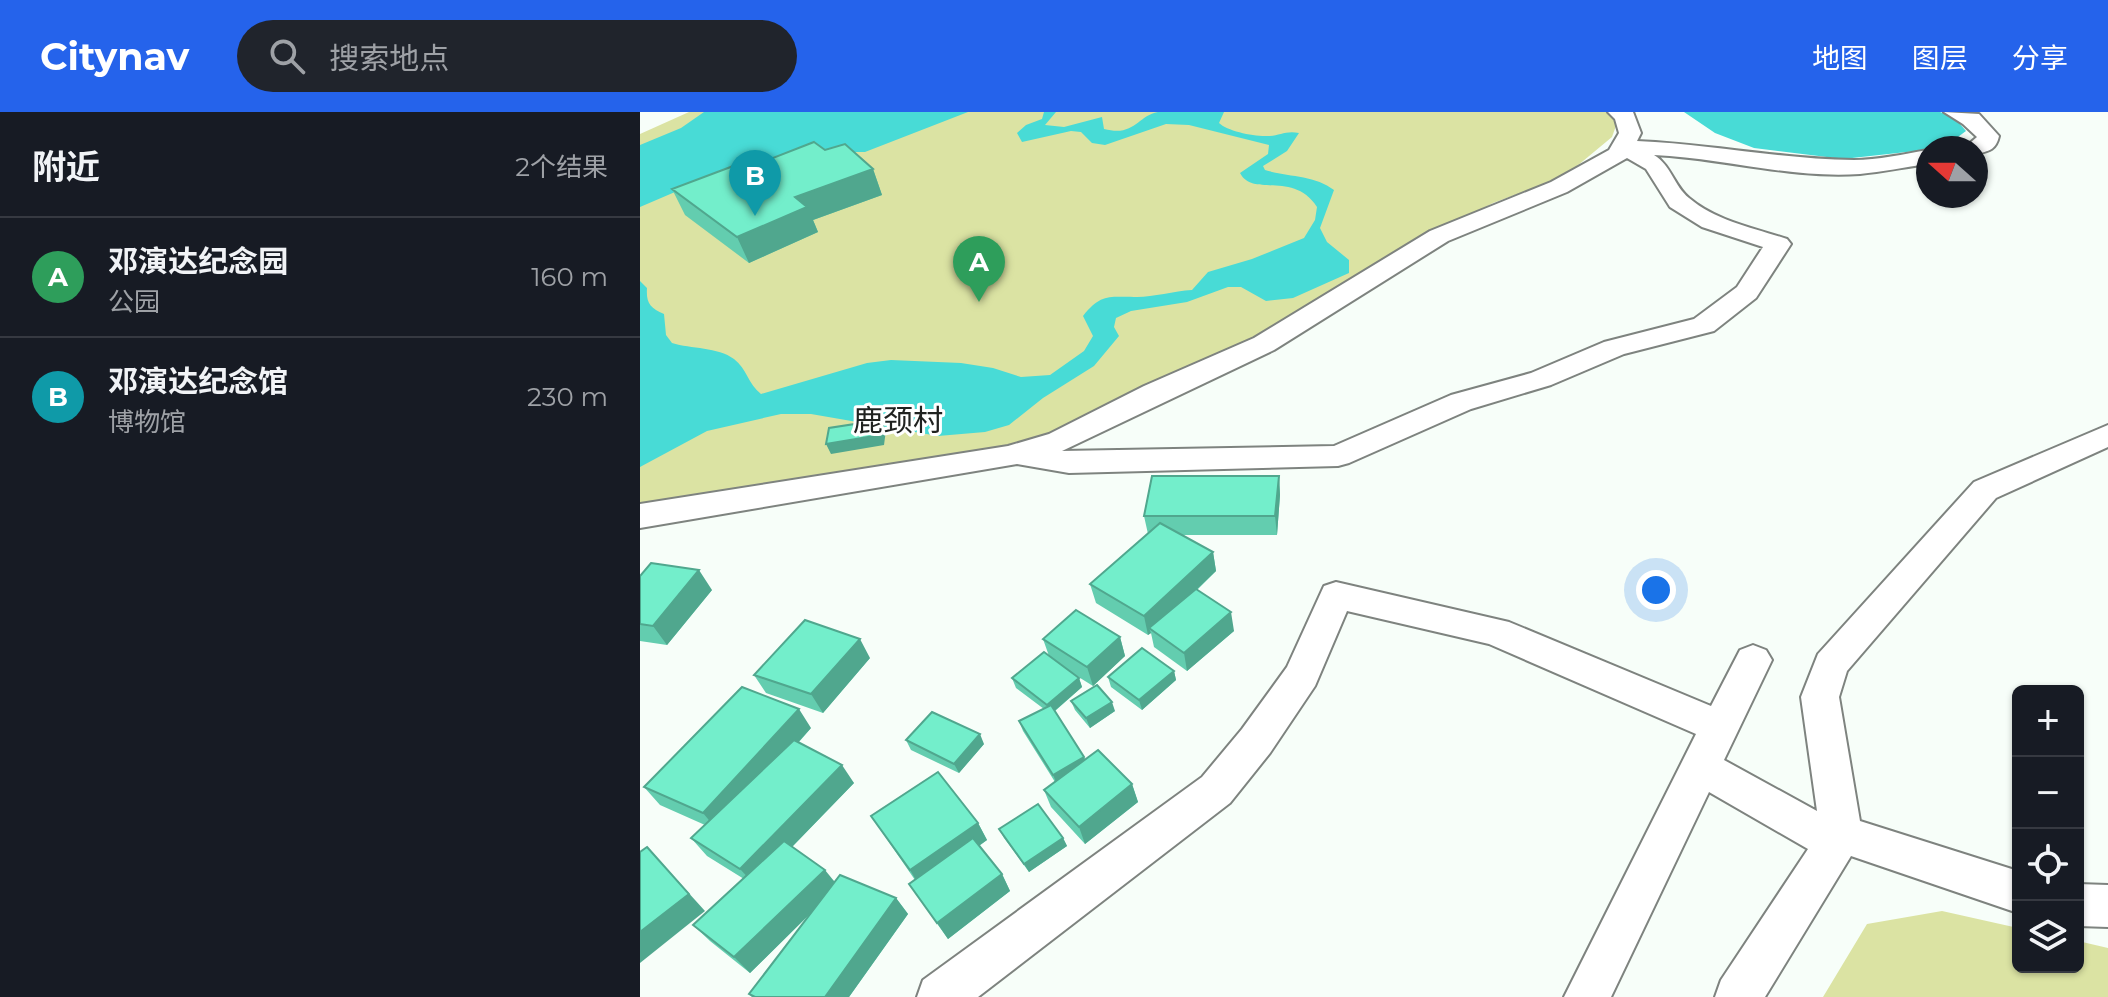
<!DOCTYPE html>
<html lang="zh">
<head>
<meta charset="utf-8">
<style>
  :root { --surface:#171b24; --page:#20242c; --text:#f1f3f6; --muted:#9ea1a6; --line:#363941; --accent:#2563eb }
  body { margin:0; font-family:Montserrat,"Noto Sans SC",sans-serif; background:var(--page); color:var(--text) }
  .controls { position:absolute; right:24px; bottom:24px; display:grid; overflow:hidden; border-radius:12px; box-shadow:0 2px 6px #0004 }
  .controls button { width:72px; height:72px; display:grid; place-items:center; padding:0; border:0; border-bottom:2px solid var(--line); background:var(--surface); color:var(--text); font:40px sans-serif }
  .compass { position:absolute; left:1276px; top:24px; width:72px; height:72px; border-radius:50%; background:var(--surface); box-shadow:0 2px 6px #0004; rotate:291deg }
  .you { position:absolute; left:1016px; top:478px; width:28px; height:28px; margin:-20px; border:6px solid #fff; border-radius:50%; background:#1a73e8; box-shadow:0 0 0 12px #1a73e833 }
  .badge { display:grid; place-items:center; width:52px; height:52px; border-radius:50%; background:var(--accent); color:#fff; font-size:26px; font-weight:700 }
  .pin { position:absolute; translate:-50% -66px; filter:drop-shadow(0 2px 4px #0008) }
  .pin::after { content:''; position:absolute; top:42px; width:28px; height:24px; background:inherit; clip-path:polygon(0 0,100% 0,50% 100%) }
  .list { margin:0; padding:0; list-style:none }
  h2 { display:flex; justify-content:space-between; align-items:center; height:104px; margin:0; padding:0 32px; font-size:34px }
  h2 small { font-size:26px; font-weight:400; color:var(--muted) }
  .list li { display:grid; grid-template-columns:52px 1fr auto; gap:24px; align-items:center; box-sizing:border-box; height:120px; padding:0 32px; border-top:2px solid var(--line) }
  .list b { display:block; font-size:30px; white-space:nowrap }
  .list p { margin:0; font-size:26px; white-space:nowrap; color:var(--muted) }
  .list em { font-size:26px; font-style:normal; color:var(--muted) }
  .icon { flex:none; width:44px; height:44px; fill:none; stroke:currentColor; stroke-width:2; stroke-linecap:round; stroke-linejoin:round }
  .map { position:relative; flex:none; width:1468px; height:885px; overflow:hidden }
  header { display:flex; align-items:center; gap:48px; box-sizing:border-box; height:112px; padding:0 40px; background:var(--accent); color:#fff }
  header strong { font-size:38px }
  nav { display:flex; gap:44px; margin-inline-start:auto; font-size:28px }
  .search { width:560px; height:72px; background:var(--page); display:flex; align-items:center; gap:20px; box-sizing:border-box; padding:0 28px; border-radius:44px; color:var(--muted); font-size:30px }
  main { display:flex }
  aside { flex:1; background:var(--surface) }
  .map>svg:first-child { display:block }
  .green { fill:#dbe3a3 }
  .water { fill:#48dbd6 }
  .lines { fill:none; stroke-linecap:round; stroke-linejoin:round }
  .minor-casing { stroke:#7e837f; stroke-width:4 }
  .minor { fill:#fff; fill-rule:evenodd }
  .wall { fill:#63cdaf }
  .shaded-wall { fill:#50a78e }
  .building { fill:#73eecb; stroke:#50a78e; stroke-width:2 }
  .labels { text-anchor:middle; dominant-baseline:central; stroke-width:6; stroke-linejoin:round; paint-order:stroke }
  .quarter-label { font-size:30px; fill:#202220; stroke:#fff }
</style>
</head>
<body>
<header>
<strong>Citynav</strong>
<div class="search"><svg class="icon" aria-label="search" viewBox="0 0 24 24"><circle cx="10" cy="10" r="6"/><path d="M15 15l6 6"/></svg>搜索地点</div>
<nav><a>地图</a><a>图层</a><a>分享</a></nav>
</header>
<main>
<aside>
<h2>附近<small>2个结果</small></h2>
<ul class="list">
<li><span class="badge" style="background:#2e9e5b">A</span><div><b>邓演达纪念园</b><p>公园</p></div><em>160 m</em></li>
<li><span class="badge" style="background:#0f9aa8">B</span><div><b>邓演达纪念馆</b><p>博物馆</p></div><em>230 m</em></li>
</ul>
</aside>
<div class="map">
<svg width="1468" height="885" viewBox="0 0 1468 885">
  <rect width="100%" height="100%" fill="#f7fef9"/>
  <path class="green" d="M49,0H966L977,11L972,25L925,64L853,91L750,145L636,216L402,330L0,404V22Z
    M1302,799L1378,816V855H1438V829L1468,836V885H1183L1227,812Z"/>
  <path class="water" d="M64,0H328L225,40H208L35,80L0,95V33L41,16Z
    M404,0H416L405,13L424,15L462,5L464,17C495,25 497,4 518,0C538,0 563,0 584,0L579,11C587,19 615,25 628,24C639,24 646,18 659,21L647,39L623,54L625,58C648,65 675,63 694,78L680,116L687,130L709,148V161L653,186L626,189L601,175H588L547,190L491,199L476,206L474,215L479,224L454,254L403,286L369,313L345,320L298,324L171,302H141L67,319L0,355V169L7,176C6,191 10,196 24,202L26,223L32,231C51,237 78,235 94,247C107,257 108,272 121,282L227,251L251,248L321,251L353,256L381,265L410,263L444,239L453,224L443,204C461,182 468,185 494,185C510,186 533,179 552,178L568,160L612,147L664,126L675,108L677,95C653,58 613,86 600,61L628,42L629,33L549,13L526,12L465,33L452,31L441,20L431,19L382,30L377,21L386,13L402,7Z
    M1044,0H1300L1314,5L1326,19L1303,36L1203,47L1114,36L1075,21Z"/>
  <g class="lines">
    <g class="minor-casing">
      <path id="minor" d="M968,0H993L1001,21L997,29C1069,32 1141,47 1214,48C1238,48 1264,42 1288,38V52C1265,55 1242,60 1220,62C1152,67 1082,46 1014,43C1031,53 1034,74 1049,86C1076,109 1114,116 1147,127L1151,132L1116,186L1074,219L984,242L911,273L831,297L709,351L698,354L429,361L377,352L0,416V392L368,334L409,322L504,274L614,226L790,119L911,70L969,38L979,21L975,7ZM987,46L1006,57L1030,95L1062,115L1123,135L1097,175L1054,207L964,230L891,261L811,283L694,334L422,339L634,238L808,129L927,80Z
        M1304,0L1339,2L1359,24C1356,38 1349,39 1336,42V36H1324L1337,25L1323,12Z
        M1468,313V335L1356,386L1207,559L1199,585L1220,709L1378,759V801L1211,744L1125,885H1075L1081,868L1168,737L1069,680L971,885H924L1056,622L849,532L707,499L675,574L630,641L590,691L338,885H277L283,868L562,665L602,617L647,555L684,474L696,470L869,510L1071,594L1100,538L1113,533L1126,538L1132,548L1084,648L1177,699L1161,585L1178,542L1334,370Z
        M1438,772L1468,773V815L1438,814Z"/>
    </g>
    <use href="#minor" class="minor"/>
  </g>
  <path class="wall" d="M185,38L233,57L242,83L173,108L178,120L109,151L45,103L32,77Z
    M639,364L640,383L637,423H542L573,440L576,459L557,478L594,519L547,559L514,535L511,521L508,523L456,491L450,472L508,422L504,404Z
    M0,464L72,478L27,533L0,529Z
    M480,525L485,544L453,574L429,559L439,566L442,575L415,599L445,647L492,672L498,690L445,732L411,695L404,678L415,670L383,619L379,609L404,597L376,576L372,566L409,544L403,527Z
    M230,546L183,601L126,581L114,563Z
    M534,559L536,568L502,598L471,575L468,565Z
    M431,589L475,599L450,616L435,598Z
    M171,616L159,630L214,671L152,735L195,770L256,786L268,802L209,885H112L109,882L173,799L110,861L70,829L53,813L104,767L67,744L51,726L65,713L20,693L4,675Z
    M266,628L344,632L319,661L271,638Z
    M231,704L338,711L347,728L339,734L362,762L370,779L308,827L269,772L275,768Z
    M359,717L423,726L427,734L389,760L364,726Z"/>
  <path class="shaded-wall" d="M233,57L242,83L173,108L178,120L109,151L97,125L155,85Z
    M241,308L246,318L244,333L191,342L186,332Z
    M639,364L640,383L637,423L635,404Z
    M573,440L576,459L513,519L509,516L511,521L508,523L504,504Z
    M59,458L72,478L27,533L13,514Z
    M591,500L594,519L547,559L544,541Z
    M480,525L485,544L453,574L447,555Z
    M220,527L230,546L183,601L171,582Z
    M534,559L536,568L502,598L499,588Z
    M439,566L442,575L411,602L407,593Z
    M472,590L475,599L450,616L446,606Z
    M159,597L171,616L78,719L63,701Z
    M340,622L344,632L319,661L314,652Z
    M444,645L448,655L417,672L413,663Z
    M202,653L214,671L115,773L100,757Z
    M492,672L498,690L445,732L439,715Z
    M338,711L347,728L280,775L270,758Z
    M423,726L427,734L389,760L384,752Z
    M7,735L65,799L0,851V820Z
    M185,758L198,774L110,861L94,845Z
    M362,762L370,779L308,827L297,811Z
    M256,786L268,802L209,885H185Z"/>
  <path class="building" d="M174,30L185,38L205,32L233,57L155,85L167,95L97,125L32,77L96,53L102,58Z
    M241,308L240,323L186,332L189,316Z
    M512,364H639L635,404H504Z
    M520,411L573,440L504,504L450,472Z
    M11,451L59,458L13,514L0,512V464Z
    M556,477L591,500L544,541L509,516Z
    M436,498L480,525L447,555L403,527Z
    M165,508L220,527L171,582L114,563Z
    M502,536L534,559L499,588L468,565Z
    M404,540L439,566L407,593L372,566Z
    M457,573L472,590L446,606L431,589Z
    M102,575L159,597L63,701L4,675Z
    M411,593L444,645L413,663L379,609Z
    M292,600L340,622L314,652L266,628Z
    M154,628L202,653L100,757L51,726Z
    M458,638L492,672L439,715L404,678Z
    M298,660L338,711L270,758L231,704Z
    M398,692L423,726L384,752L359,717Z
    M333,726L362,762L297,811L269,772Z
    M144,729L185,758L94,845L53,813Z
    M7,735L49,782L0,820V740Z
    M200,763L256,786L185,885H115L109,882Z"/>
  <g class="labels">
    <g class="quarter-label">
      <text x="258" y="308">鹿颈村</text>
    </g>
  </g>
</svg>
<div class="controls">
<button>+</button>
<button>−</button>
<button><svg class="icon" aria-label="locate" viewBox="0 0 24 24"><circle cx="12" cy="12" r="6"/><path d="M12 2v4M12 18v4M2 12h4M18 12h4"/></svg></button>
<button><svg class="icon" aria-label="layers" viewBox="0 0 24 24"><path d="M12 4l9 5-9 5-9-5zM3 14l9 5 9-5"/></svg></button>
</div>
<svg class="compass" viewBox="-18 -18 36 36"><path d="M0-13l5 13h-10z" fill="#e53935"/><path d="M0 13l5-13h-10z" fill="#9ea1a6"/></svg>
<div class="you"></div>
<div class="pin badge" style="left:339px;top:190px;background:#2e9e5b">A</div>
<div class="pin badge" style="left:115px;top:104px;background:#0f9aa8">B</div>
</div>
</main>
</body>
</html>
